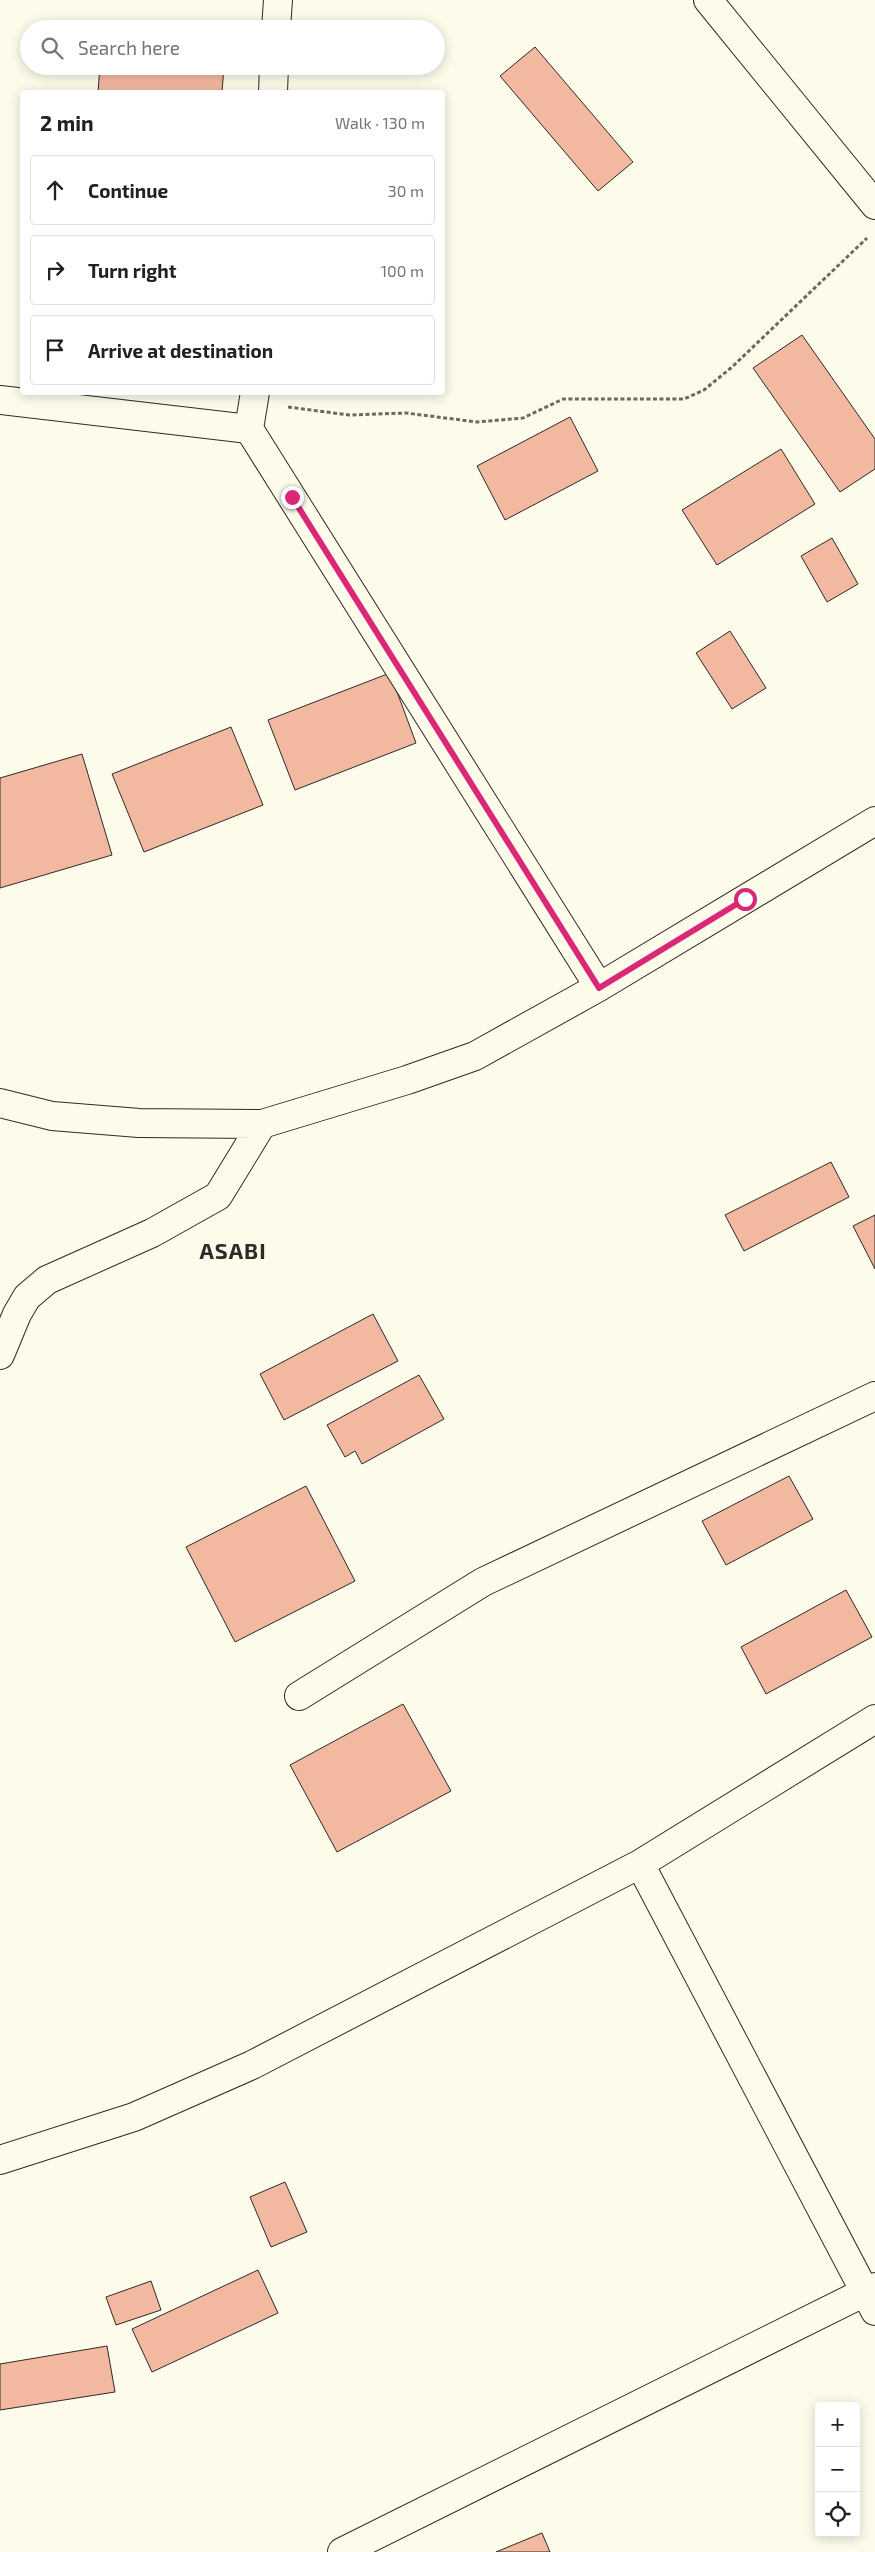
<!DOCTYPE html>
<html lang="en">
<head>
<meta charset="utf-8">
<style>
  :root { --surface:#fff; --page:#f6f6f6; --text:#202124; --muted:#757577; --line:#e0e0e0 }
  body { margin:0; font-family:"Exo 2",sans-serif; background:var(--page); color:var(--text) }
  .controls { position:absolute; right:15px; bottom:15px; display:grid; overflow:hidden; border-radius:5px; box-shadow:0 2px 12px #0003 }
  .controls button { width:45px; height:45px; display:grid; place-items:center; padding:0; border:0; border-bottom:1px solid var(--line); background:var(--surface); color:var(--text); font:25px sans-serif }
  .stop { position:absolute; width:15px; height:15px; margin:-11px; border:4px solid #db2777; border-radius:50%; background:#fff }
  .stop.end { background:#db2777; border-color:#fff; box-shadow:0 1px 5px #0008 }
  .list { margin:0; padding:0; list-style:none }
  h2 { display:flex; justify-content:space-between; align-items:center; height:65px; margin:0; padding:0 20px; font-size:21px }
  h2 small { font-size:16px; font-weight:400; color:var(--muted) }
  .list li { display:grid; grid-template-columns:32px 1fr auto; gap:15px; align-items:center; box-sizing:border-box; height:70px; margin:0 10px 10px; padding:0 10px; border:1px solid var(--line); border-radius:5px }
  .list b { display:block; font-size:19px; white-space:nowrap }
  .list em { font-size:16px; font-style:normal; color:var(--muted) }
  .icon { flex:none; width:28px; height:28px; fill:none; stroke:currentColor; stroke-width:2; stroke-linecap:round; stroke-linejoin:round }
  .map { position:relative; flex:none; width:875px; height:2552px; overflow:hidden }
  .search { position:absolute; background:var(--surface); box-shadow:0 2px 12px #0003; left:20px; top:20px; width:425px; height:55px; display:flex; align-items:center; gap:12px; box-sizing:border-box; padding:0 18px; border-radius:28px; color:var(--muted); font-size:19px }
  .panel { position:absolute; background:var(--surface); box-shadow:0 2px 12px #0003; left:20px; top:90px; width:425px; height:305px; border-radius:5px }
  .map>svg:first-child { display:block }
  .building { fill:#f2b8a0; stroke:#2b2b2b }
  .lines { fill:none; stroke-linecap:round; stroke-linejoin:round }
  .minor-casing { stroke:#2b2b2b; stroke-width:30 }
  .path { stroke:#6a6964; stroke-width:3; stroke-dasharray:4 2.5; stroke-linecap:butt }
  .minor { stroke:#fdfbea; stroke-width:28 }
  .route { stroke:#db2777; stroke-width:6 }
  .labels { text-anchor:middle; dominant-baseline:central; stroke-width:4; stroke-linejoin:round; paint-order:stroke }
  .district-label { font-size:22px; font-weight:bold; letter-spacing:1px; fill:#2b2b2b; stroke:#fdfbea }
</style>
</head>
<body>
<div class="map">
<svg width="875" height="2552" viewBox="0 0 875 2552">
  <rect width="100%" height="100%" fill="#fdfbea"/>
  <path class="building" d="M535,47L633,162L598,191L500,76Z
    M100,66H224L222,92H98Z
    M802,335L875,439V469L840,492L753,368Z
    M570,417L598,471L505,520L477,466Z
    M781,449L815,504L717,565L682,510Z
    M832,538L858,584L827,602L801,556Z
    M730,631L766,688L732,709L696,653Z
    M390,673L416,743L295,790L268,720Z
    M231,727L263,805L144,852L112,774Z
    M82,754L112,855L0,888V778Z
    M831,1162L849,1197L744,1251L725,1215Z
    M875,1215V1269L853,1226Z
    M373,1314L398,1361L284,1420L260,1374Z
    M419,1375L444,1419L362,1464L355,1451L345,1457L327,1425Z
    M789,1476L813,1519L726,1565L702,1521Z
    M306,1486L355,1581L235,1642L186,1547Z
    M846,1590L872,1637L766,1694L741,1647Z
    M403,1704L451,1791L337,1852L290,1765Z
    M285,2182L307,2232L271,2247L250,2197Z
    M258,2270L278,2313L152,2372L132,2329Z
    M151,2281L161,2310L116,2325L106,2297Z
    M107,2346L115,2392L0,2410V2364Z
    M542,2533L550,2552H496Z"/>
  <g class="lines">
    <g class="minor-casing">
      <path id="minor" d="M708,0L875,205
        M276,29L278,0
        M273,92L274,66
        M255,392L249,429L599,987
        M0,400L249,429
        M0,1103L52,1116L139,1123L262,1124L407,1080L475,1056L599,987L875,821
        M0,1355L17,1314L27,1297L47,1280L152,1233L218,1196L262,1124
        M299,1696L483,1582L875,1396
        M640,1864L875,2311
        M0,2160L134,2117L252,2065L640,1864L875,1719
        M342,2552L875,2287"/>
    </g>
    <path class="path" d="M288,407L349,415L406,413L477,422L523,418L563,399H684L704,390L732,367L867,238"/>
    <use href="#minor" class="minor"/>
  </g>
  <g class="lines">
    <path class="route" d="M292,497L599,988L745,899"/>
  </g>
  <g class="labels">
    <g class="district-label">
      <text x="233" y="1250">ASABI</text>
    </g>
  </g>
</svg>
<div class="controls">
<button>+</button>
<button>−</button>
<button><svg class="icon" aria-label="locate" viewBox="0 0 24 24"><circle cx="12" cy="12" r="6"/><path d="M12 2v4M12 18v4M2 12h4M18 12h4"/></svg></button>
</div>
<div class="stop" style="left:745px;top:899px"></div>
<div class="stop end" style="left:292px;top:497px"></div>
<div class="search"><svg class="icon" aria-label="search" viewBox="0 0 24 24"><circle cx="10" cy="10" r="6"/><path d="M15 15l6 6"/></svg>Search here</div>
<section class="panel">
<h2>2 min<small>Walk · 130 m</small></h2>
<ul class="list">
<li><svg class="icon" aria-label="ahead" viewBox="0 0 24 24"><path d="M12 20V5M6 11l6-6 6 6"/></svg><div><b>Continue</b></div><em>30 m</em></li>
<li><svg class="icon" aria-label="right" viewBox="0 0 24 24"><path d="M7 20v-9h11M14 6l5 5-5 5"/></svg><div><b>Turn right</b></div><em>100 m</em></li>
<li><svg class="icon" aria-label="arrive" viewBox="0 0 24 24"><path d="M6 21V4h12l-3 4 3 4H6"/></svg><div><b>Arrive at destination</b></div></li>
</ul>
</section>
</div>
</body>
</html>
